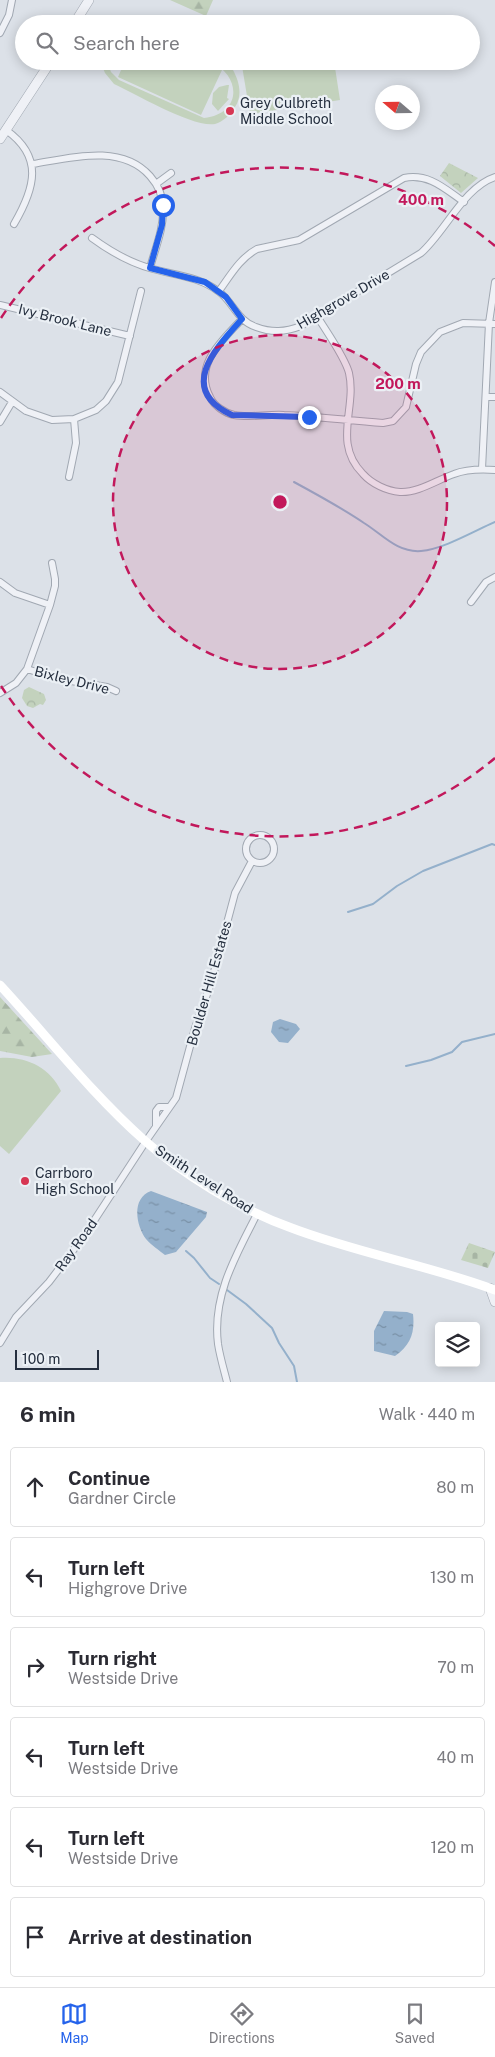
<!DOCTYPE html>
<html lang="en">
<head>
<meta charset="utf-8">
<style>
  :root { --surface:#fff; --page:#f7f7f7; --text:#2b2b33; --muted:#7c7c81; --line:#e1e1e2; --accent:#2563eb }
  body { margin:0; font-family:"Public Sans",sans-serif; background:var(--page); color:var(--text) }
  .controls { position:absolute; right:15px; bottom:15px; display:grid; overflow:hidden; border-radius:5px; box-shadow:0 2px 12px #0003 }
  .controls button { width:45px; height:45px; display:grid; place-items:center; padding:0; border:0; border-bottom:1px solid var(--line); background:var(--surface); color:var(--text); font:25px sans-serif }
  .compass { position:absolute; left:375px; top:85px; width:45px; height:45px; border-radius:50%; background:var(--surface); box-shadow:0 2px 12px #0003; rotate:290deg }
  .scale { position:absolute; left:15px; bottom:12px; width:84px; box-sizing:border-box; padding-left:5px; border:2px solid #252f3f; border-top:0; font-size:14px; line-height:18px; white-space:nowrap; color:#252f3f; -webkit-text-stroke:4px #ebf0f5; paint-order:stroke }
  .stop { position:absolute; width:15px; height:15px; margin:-11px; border:4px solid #2563eb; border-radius:50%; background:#fff }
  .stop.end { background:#2563eb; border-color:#fff; box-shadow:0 1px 5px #0008 }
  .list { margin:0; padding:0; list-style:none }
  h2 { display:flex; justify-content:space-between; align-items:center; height:65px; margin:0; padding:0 20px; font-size:21px }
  h2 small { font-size:16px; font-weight:400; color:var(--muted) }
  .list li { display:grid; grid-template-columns:32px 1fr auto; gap:15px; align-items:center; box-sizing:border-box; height:80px; margin:0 10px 10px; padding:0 10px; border:1px solid var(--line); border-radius:5px }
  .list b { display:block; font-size:19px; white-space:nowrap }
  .list p { margin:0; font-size:16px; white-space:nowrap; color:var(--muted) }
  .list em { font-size:16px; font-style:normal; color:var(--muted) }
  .icon { flex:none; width:28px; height:28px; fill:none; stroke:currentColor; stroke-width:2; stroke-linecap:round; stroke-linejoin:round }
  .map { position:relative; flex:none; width:495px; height:1382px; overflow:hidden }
  .search { position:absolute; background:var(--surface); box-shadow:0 2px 12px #0003; left:15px; right:15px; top:15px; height:55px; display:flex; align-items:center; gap:12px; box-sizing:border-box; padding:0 18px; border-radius:28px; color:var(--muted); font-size:19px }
  .sheet { height:605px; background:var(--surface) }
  nav { display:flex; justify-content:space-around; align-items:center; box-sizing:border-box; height:70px; border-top:1px solid var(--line); background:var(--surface); font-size:14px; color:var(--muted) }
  nav a { display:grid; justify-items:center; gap:2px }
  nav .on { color:var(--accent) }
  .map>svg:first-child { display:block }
  .forest { fill:url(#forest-firs) }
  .cemetery { fill:url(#cemetery-stones) }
  .park { fill:url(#park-crowns) }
  .pitch { fill:#c3d2bd }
  .water { fill:url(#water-ripples) }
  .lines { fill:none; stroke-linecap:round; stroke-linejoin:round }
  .stream { stroke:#94b0cb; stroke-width:2 }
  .minor-casing { stroke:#a1a8b2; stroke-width:8 }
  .tertiary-casing { stroke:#a1a8b2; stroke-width:10 }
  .minor { stroke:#eff1f6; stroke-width:6 }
  .tertiary { stroke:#eff1f6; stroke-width:9 }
  .secondary { stroke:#fff; stroke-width:9 }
  .route { stroke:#2563eb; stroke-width:6 }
  .ring { fill:none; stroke:#c2185b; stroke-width:2.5; stroke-dasharray:9 6 }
  .poi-dot { fill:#d73653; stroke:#ebf0f5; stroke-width:2 }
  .labels { text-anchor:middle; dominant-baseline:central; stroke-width:4.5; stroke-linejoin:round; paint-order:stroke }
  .poi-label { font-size:14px; fill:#252f3f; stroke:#ebf0f5; text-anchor:start }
  .street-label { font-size:14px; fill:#252f3f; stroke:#ebf0f5 }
  .centre { fill:#c2185b; stroke:#ebf0f5; stroke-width:2.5 }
  .ring-label { font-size:15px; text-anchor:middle; font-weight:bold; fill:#c2185b; stroke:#ebf0f5; stroke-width:4.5; stroke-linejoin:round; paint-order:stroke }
</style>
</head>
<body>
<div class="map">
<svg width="495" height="1382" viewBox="0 0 495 1382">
  <defs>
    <pattern id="forest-firs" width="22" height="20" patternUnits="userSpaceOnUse" patternTransform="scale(1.25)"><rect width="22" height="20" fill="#c3d2bd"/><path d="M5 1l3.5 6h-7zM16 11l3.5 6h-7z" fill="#a7b5a4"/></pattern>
    <pattern id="cemetery-stones" width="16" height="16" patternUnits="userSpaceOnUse" patternTransform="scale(1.25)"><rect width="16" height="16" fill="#c3d2bd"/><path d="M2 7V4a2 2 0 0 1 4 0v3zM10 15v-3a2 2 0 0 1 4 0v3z" fill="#a7b5a4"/></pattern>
    <pattern id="park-crowns" width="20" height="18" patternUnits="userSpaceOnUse" patternTransform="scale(1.25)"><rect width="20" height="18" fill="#c3d2bd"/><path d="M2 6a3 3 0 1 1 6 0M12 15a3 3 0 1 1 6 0" fill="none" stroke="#a7b5a4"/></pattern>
    <pattern id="water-ripples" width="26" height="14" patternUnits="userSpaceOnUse" patternTransform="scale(1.25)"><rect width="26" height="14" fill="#94b0cb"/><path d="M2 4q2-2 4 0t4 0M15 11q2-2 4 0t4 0" fill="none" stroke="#7990a6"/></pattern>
  </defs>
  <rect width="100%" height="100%" fill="#dce1e8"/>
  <path class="forest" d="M170,0H213L206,16Z
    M0,997L52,1054L32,1057L0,1051Z"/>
  <path class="cemetery" d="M469,1243L495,1252L488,1268L461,1260Z"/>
  <path class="park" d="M449,163L478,178L461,193L440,176Z
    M29,687L44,694L46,700L43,705L40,704L33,708L27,706L22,698L24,690Z"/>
  <path class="pitch" d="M100,61H107L111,72L119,80L204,118C241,114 243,77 210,61H223L234,66L233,70C239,81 243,95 235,107C231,114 223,122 215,124C193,128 136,94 114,84L105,73Z
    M125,61H202L222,70L201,115L118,77Z
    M271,61H334L340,100L250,114L242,66Z
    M227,85H229L227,98L229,99L218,111L212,104L213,93L219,87Z
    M0,1058C25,1056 50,1067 61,1091L9,1154L0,1146Z"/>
  <path class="water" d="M280,1019L296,1024L300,1029L288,1043L279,1042L271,1032L273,1022Z
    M151,1191L207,1212L206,1217L176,1252L165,1255C159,1250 152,1246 146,1239C136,1226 131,1198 151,1191Z
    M384,1311L407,1312L413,1314C415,1332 411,1345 395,1356L374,1351V1331Z"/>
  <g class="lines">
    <path class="stream" d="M294,482C318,495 342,508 364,523C382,534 397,553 421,551C444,549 474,531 495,522
      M348,912L373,904L397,886L423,871L492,844L495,845
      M406,1066L431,1060L452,1052L462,1042L495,1034
      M186,1251L194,1258L210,1278L219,1284
      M227,1290L246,1304L272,1328L279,1343L294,1366L297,1382"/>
    <g class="minor-casing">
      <path id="minor" d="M0,33L9,15L12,0
        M6,130C44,157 35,188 14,224
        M33,164C70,158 121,143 150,176C158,185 163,196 163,208C164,228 155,249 150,268
        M156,184L171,173
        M92,238C111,252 130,263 153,269C175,275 200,277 218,291C233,301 237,321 256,327C272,333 285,332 301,326L421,253C445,232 464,187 495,177
        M219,291C230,276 240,258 257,249L299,240L404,178C429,173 445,189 464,202
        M0,305L130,336
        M317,316C326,331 345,357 349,373C357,408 332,443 363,474C372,484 387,491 400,492C418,493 437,480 454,474C467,469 481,469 495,470
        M242,319C222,341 193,365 210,397C214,406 225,413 234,415C250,418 267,414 284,415C317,416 350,421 383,423L393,421L406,407L416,364L421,352L440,332L463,323L495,324
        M0,392L26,411L52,420L74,419L96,410L106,401L118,382L141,291
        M486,397H495
        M0,422L12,402
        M482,469L489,323L495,282
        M69,477L76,443L74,419
        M0,582L15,593L50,605
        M471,602L486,582L495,577
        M27,669L59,679L107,687L116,691
        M0,693L16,683L27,669L50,605L55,586V579L52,563
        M246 849a14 14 0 1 1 28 0a14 14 0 1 1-28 0Z
        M156,1126V1111L159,1107H169
        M0,1343L16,1317L49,1282L84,1236L146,1141L176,1098L195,1028L211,983L235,893L252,861
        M227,1382C224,1370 220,1357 218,1344C212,1296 236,1255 257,1214"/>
    </g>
    <g class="tertiary-casing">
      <path id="tertiary" d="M74,24L89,0
        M0,139L51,61
        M490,1288L495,1302"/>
    </g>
    <use href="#minor" class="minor"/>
    <use href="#tertiary" class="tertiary"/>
    <path class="secondary" d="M0,985C48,1037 91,1093 144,1140C183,1175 240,1209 289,1227C356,1253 428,1265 495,1290"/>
  </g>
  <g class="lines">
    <path class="route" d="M163,205L162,225L150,268L205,282L226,297L242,319C216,348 176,389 232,415L309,417"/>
  </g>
  <circle cx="280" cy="502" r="167" fill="#c2185b" fill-opacity=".12"/>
  <g class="ring">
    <circle cx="280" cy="502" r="167"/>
    <path d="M495 758A334 334 0 0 1 1 686M1 318A334 334 0 0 1 495 246"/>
  </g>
  <g class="poi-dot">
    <circle cx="230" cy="111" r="5"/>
    <circle cx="25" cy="1181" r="5"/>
  </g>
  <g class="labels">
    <g class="poi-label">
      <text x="240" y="103">Grey Culbreth<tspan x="240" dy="16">Middle School</tspan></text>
      <text x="35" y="1173">Carrboro<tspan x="35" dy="16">High School</tspan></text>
    </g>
    <g class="street-label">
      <text transform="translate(343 299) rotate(-30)">Highgrove Drive</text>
      <text transform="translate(65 320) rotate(14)">Ivy Brook Lane</text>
      <text transform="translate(72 680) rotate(14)">Bixley Drive</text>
      <text transform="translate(209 983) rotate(-74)">Boulder Hill Estates</text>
      <text transform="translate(204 1179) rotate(33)">Smith Level Road</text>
      <text transform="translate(76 1245) rotate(-54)">Ray Road</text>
    </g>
  </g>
  <circle cx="280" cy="502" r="8" class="centre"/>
  <g class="ring-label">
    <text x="421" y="205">400 m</text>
    <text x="398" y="389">200 m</text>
  </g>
</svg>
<div class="controls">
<button><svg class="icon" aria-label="layers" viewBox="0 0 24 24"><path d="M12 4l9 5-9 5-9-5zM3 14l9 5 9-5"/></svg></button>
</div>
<svg class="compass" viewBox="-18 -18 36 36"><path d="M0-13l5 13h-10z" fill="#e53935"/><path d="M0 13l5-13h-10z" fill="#7c7c81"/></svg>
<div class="scale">100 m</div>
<div class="stop" style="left:163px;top:205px"></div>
<div class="stop end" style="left:309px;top:417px"></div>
<div class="search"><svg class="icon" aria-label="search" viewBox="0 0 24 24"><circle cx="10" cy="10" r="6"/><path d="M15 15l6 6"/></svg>Search here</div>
</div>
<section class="sheet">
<h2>6 min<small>Walk · 440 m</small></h2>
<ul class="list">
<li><svg class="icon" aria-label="ahead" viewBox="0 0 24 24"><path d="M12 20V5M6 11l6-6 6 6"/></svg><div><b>Continue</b><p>Gardner Circle</p></div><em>80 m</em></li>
<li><svg class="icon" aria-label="left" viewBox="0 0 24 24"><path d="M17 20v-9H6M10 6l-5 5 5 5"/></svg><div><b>Turn left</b><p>Highgrove Drive</p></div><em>130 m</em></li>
<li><svg class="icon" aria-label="right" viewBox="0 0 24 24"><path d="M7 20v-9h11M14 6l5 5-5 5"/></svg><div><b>Turn right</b><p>Westside Drive</p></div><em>70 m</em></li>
<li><svg class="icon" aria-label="left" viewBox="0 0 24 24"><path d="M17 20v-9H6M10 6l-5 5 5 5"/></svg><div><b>Turn left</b><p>Westside Drive</p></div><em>40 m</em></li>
<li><svg class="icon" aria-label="left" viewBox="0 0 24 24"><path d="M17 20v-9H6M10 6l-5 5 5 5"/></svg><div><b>Turn left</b><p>Westside Drive</p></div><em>120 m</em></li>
<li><svg class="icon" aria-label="arrive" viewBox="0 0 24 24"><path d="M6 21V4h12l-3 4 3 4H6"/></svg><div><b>Arrive at destination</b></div></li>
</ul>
</section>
<nav>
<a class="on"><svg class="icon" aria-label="map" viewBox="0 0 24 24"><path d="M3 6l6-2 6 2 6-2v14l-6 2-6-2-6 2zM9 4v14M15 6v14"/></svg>Map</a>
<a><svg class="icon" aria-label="directions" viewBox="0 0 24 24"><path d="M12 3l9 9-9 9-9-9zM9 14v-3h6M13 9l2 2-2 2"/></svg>Directions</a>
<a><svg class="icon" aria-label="saved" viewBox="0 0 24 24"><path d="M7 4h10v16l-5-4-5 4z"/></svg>Saved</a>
</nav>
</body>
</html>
